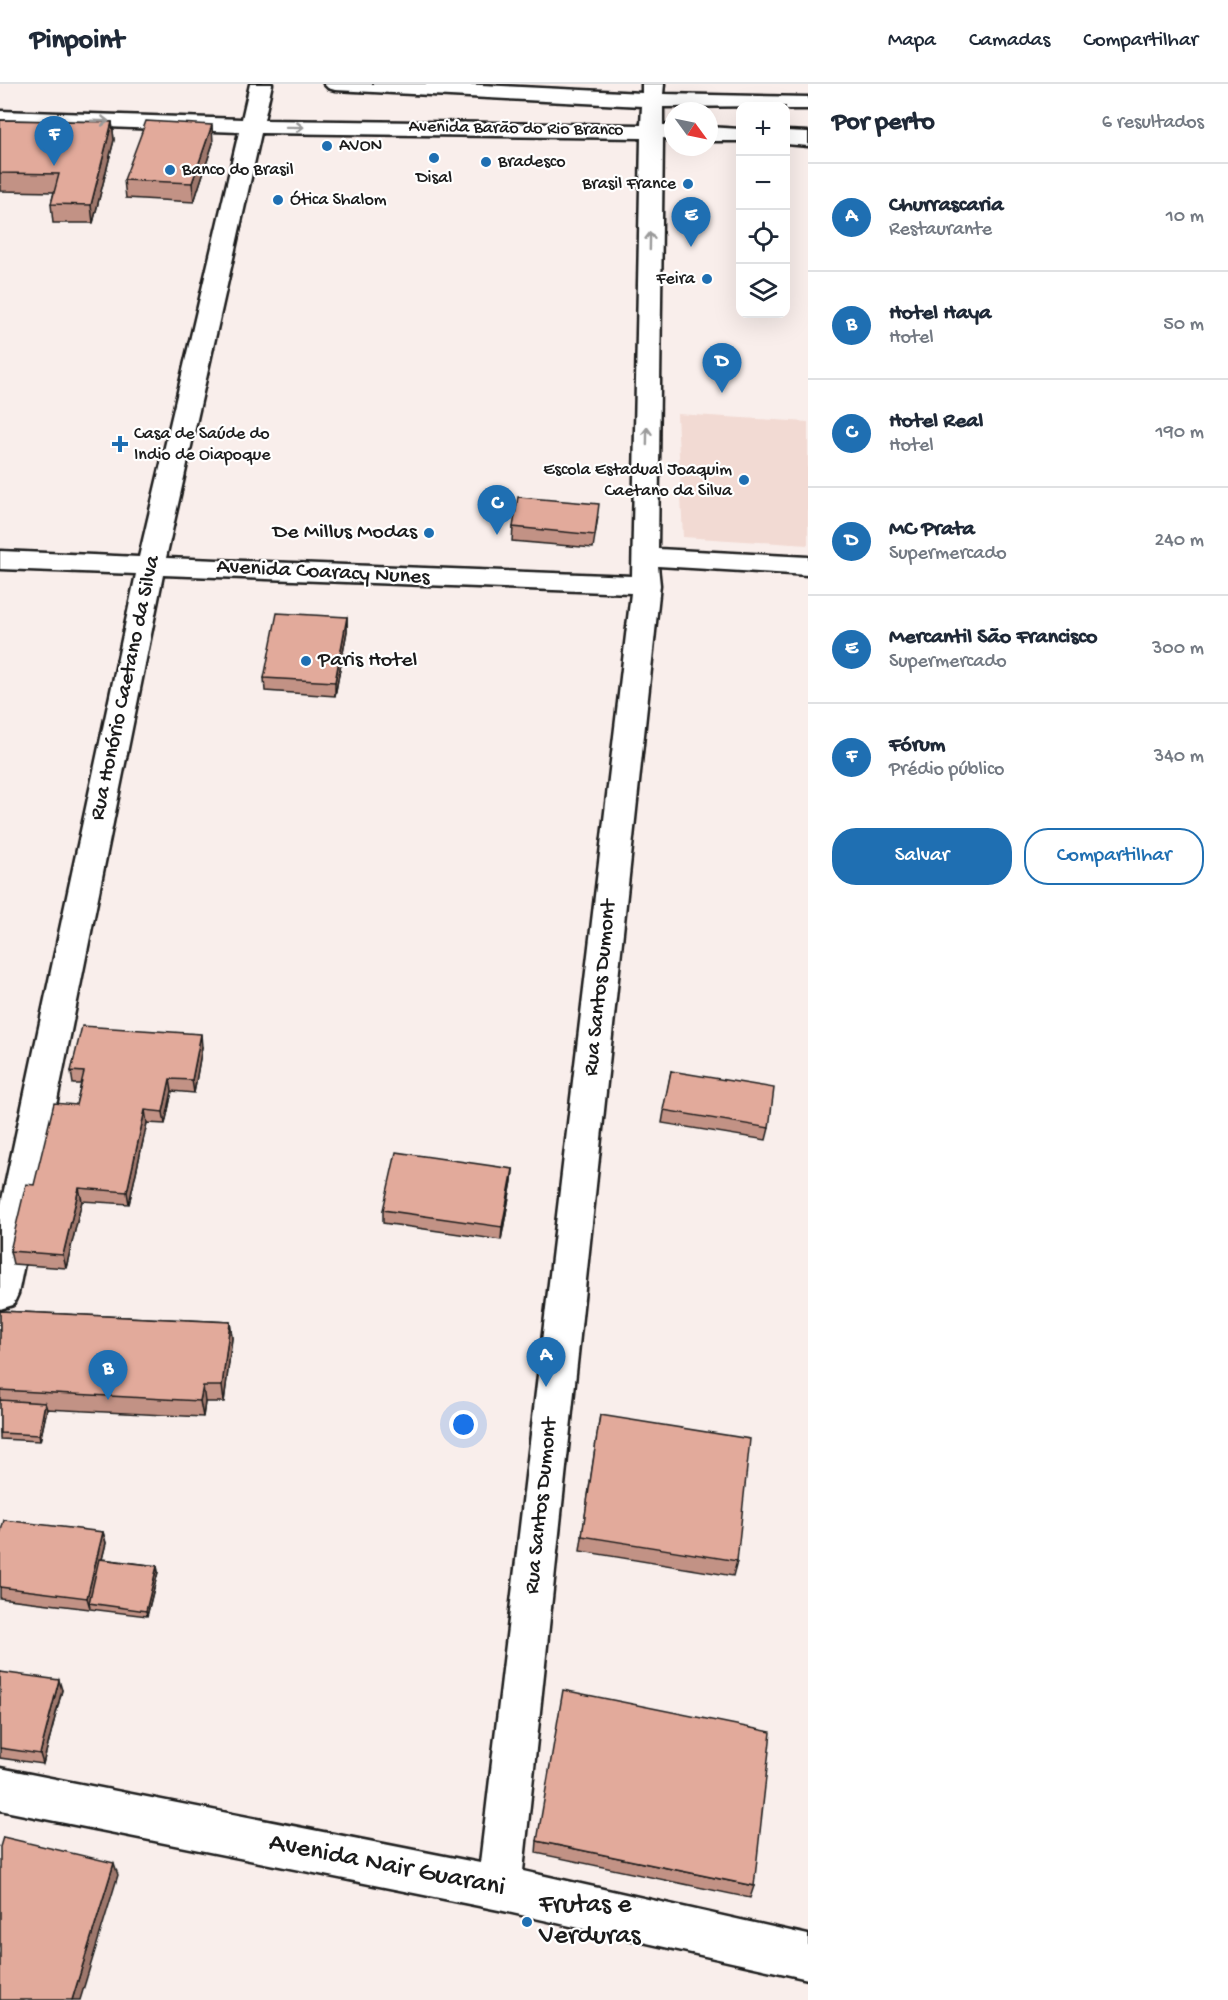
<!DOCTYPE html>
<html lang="pt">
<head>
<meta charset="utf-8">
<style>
  :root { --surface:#fff; --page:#f2f2f3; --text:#1f2937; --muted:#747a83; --line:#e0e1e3; --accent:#1f6fb2 }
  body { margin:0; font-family:"Gochi Hand",sans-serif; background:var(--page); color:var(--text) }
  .controls { position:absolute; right:18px; top:18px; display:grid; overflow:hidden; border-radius:12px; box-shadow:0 6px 24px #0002 }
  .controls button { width:54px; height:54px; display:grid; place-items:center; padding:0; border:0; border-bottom:2px solid var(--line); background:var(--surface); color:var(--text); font:30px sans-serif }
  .compass { position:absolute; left:664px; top:18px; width:54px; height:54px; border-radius:50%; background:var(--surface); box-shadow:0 6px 24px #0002; rotate:123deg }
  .you { position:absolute; left:464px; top:1341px; width:21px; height:21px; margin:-15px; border:4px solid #fff; border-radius:50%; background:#1a73e8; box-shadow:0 0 0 9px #1a73e833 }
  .badge { display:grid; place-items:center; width:39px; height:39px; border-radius:50%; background:var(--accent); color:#fff; font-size:20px; font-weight:700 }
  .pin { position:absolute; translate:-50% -50px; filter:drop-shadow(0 2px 3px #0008) }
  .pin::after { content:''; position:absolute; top:32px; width:21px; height:18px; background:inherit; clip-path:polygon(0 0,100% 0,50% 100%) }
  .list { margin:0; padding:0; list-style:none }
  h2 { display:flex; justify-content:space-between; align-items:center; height:78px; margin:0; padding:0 24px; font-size:26px }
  h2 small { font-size:20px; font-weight:400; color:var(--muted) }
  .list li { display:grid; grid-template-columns:39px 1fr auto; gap:18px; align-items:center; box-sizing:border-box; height:108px; padding:0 24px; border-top:2px solid var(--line) }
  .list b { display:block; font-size:22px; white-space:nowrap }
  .list p { margin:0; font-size:20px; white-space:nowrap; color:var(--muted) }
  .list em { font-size:20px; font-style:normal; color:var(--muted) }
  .actions { display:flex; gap:12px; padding:18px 24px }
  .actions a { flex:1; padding:14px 0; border:2px solid var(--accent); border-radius:24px; text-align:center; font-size:21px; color:var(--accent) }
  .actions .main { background:var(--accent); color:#fff }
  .icon { flex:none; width:33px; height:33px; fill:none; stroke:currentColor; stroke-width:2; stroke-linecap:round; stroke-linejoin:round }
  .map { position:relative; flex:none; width:808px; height:1916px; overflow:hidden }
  header { display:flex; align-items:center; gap:36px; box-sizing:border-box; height:84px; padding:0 30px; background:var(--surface); border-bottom:2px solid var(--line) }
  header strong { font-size:28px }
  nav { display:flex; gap:33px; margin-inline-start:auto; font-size:21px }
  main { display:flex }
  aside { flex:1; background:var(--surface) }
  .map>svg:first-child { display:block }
  .built { fill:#f2dad3 }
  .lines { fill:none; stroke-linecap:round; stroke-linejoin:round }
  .minor-casing { stroke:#1c1c1c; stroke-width:5 }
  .minor { fill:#fff; fill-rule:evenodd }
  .wall { fill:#c29285; stroke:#1c1c1c; stroke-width:1.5 }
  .shaded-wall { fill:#9e776c; stroke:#1c1c1c; stroke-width:1.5 }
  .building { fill:#e2aa9b; stroke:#1c1c1c; stroke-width:1.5 }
  .oneway { stroke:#999 }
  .poi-dot { fill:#1f6fb2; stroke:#fff; stroke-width:2 }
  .labels { text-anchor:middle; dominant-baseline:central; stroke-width:4.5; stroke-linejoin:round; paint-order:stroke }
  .far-street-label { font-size:18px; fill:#1c1c1c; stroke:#fff }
  .far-poi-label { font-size:18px; fill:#1c1c1c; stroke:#fff; text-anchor:start }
  .poi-label { font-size:22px; fill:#1c1c1c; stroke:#fff; text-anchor:end }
  .street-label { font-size:22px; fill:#1c1c1c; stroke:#fff }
  .near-street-label { font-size:27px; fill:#1c1c1c; stroke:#fff }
  .near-poi-label { font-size:27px; fill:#1c1c1c; stroke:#fff; text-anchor:start }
</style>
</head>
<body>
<header>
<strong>Pinpoint</strong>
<nav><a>Mapa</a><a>Camadas</a><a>Compartilhar</a></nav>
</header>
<main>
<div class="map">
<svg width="808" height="1916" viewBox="0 0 808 1916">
  <rect width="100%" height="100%" fill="#f9eeeb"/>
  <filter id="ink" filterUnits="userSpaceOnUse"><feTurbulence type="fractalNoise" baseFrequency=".0167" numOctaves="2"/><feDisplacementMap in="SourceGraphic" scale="12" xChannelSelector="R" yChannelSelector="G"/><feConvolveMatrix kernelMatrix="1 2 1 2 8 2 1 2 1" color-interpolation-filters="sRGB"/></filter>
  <g filter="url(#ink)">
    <path class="built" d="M677,330L808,338V461L683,453Z"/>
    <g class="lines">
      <g class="minor-casing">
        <path id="minor" d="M250,0H272L264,36L641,41L642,22L335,6L328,4L324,0H461L642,9V0H664L663,10L808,13V25H786V22L663,23V41H673V55L663,54L658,465L808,473V491L658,482L660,501L523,1787L808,1851V1895L499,1826L0,1726V1684L480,1779L631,509L163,491L18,1210L13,1221L0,1225V1125L136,490L0,485V467L139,473L239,48L0,39V27L242,35ZM261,49L641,54L632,492L166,474Z
          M709,43L740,45V57H709Z
          M786,47L808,48V62L786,60Z"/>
      </g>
      <use href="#minor" class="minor"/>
    </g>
    <path class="wall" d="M0,36L112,38L114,56L93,139H53L51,120L54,108L0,107Z
      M213,59L194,118L126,114L124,96Z
      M598,433L593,464L512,457L513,443Z
      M347,533V547L335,612L265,607L264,594Z
      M202,963L194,1009L172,1007L165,1040L147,1039L129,1120L82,1117L66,1184L13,1180L10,1167L34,1101L76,1021L81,1000H73L71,987Z
      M671,987L769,1044L766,1056L662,1039Z
      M513,1085L512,1097L501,1156L383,1139V1126Z
      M0,1227L230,1238L232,1254L224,1318H205L203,1333L47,1325L40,1357L0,1355Z
      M600,1331L737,1477L733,1492L580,1467Z
      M103,1448L106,1459L102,1475L157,1482L158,1488L147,1532L0,1514V1450Z
      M0,1588L62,1606L43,1680L0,1674Z
      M537,1757L754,1802L750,1814L536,1769Z"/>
    <path class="shaded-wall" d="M112,38L114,56L93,139L91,121Z
      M212,41L213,59L194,118L192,99Z
      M347,533V547L335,612V598Z
      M201,950L202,963L194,1009L192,996Z
      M170,995L172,1007L165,1040L163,1028Z
      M145,1026L147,1039L129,1120L127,1108Z
      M513,1085L512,1097L501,1156L502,1143Z
      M79,1104L82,1117L66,1184L63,1171Z
      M230,1238L232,1254L224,1318L222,1302Z
      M203,1302L205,1318L203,1333L200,1317Z
      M45,1319L47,1325L40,1357L39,1351Z
      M103,1448L106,1459L91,1519H89L90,1524L87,1514Z
      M157,1482L158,1488L147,1532L146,1527Z
      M59,1596L62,1606L43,1680L40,1670Z
      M114,1779L118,1791L80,1916H72Z"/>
    <path class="building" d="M0,36L112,38L91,121L51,120L59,90L0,89Z
      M146,37L212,41L192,99L124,96Z
      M518,413L599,420L595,451L513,443Z
      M277,529L347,533L335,598L264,594Z
      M82,942L201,950L192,996L170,995L163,1028L145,1026L127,1108L79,1104L63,1171L10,1167L26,1100L34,1101L54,1019L76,1021L84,988L71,987Z
      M671,987L774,1004L769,1044L663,1026Z
      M396,1068L513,1085L502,1143L383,1126Z
      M0,1227L230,1238L222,1302H203L200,1317L0,1306Z
      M0,1316L45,1319L39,1351L0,1349Z
      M600,1331L750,1355L737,1477L582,1452Z
      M4,1436L103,1448L87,1514L0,1503V1450Z
      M99,1475L157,1482L146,1527L89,1519Z
      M0,1588L59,1596L40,1670L0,1664Z
      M563,1606L771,1648L754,1802L537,1757Z
      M3,1753L114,1779L72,1916H0V1763Z"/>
    <defs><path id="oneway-shaft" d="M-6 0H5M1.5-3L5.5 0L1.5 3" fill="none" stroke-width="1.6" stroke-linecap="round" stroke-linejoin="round" transform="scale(1.5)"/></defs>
    <g class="oneway">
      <use href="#oneway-shaft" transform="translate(100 37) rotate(2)"/>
      <use href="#oneway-shaft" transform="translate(295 43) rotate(1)"/>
      <use href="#oneway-shaft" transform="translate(650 157) rotate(-89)"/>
      <use href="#oneway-shaft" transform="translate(647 352) rotate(-89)"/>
    </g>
  </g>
  <g class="poi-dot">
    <circle cx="327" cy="62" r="6"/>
    <circle cx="434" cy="74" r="6"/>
    <circle cx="486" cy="78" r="6"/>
    <circle cx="170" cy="86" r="6"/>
    <circle cx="688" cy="100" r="6"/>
    <circle cx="278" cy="116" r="6"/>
    <circle cx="707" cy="195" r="6"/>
    <path d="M117 351h6v6h6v6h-6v6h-6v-6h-6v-6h6z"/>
    <circle cx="744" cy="396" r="6"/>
    <circle cx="429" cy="449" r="6"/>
    <circle cx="306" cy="577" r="6"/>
    <circle cx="527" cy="1838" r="6"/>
  </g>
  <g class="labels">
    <g class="far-street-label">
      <text transform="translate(516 45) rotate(1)">Avenida Barão do Rio Branco</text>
    </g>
    <g class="far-poi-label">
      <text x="339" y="62">AVON</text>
      <text x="498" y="78">Bradesco</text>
      <text x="182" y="86">Banco do Brasil</text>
      <text x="434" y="94" text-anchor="middle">Disal</text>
      <text x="676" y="100" text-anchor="end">Brasil France</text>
      <text x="290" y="116">Ótica Shalom</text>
      <text x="695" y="195" text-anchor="end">Feira</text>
      <text x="134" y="350">Casa de Saúde do<tspan x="134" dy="21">Indio de Oiapoque</tspan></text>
      <text x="732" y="386" text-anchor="end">Escola Estadual Joaquim<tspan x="732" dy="21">Caetano da Silva</tspan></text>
    </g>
    <g class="poi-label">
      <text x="417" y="449">De Millus Modas</text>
      <text x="318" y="577" text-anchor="start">Paris Hotel</text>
    </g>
    <g class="street-label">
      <text transform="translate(323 489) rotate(3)">Avenida Coaracy Nunes</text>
      <text transform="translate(126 604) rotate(-78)">Rua Honório Caetano da Silva</text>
      <text transform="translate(601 904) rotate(-84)">Rua Santos Dumont</text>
      <text transform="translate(542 1422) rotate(-84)">Rua Santos Dumont</text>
    </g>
    <g class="near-street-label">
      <text transform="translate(387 1782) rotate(11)">Avenida Nair Guarani</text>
    </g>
    <g class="near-poi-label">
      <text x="539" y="1822">Frutas e<tspan x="539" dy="31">Verduras</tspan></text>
    </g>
  </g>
</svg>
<div class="controls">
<button>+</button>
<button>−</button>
<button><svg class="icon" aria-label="locate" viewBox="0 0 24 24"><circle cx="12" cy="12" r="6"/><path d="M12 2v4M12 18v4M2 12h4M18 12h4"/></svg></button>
<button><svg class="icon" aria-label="layers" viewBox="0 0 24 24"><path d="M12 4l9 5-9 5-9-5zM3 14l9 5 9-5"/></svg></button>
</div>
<svg class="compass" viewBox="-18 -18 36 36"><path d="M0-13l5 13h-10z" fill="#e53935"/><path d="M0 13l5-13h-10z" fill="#747a83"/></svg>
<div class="you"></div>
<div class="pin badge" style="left:546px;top:1303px">A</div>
<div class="pin badge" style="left:108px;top:1316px">B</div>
<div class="pin badge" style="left:497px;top:451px">C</div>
<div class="pin badge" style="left:722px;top:309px">D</div>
<div class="pin badge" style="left:691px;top:163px">E</div>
<div class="pin badge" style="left:54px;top:82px">F</div>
</div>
<aside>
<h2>Por perto<small>6 resultados</small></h2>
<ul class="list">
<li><span class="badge">A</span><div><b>Churrascaria</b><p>Restaurante</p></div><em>10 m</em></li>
<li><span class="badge">B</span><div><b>Hotel Haya</b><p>Hotel</p></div><em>50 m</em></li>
<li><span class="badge">C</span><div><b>Hotel Real</b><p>Hotel</p></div><em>190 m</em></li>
<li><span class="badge">D</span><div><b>MC Prata</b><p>Supermercado</p></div><em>240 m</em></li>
<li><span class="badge">E</span><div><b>Mercantil São Francisco</b><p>Supermercado</p></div><em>300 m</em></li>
<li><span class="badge">F</span><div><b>Fórum</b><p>Prédio público</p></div><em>340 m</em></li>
</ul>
<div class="actions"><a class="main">Salvar</a><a>Compartilhar</a></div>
</aside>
</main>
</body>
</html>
